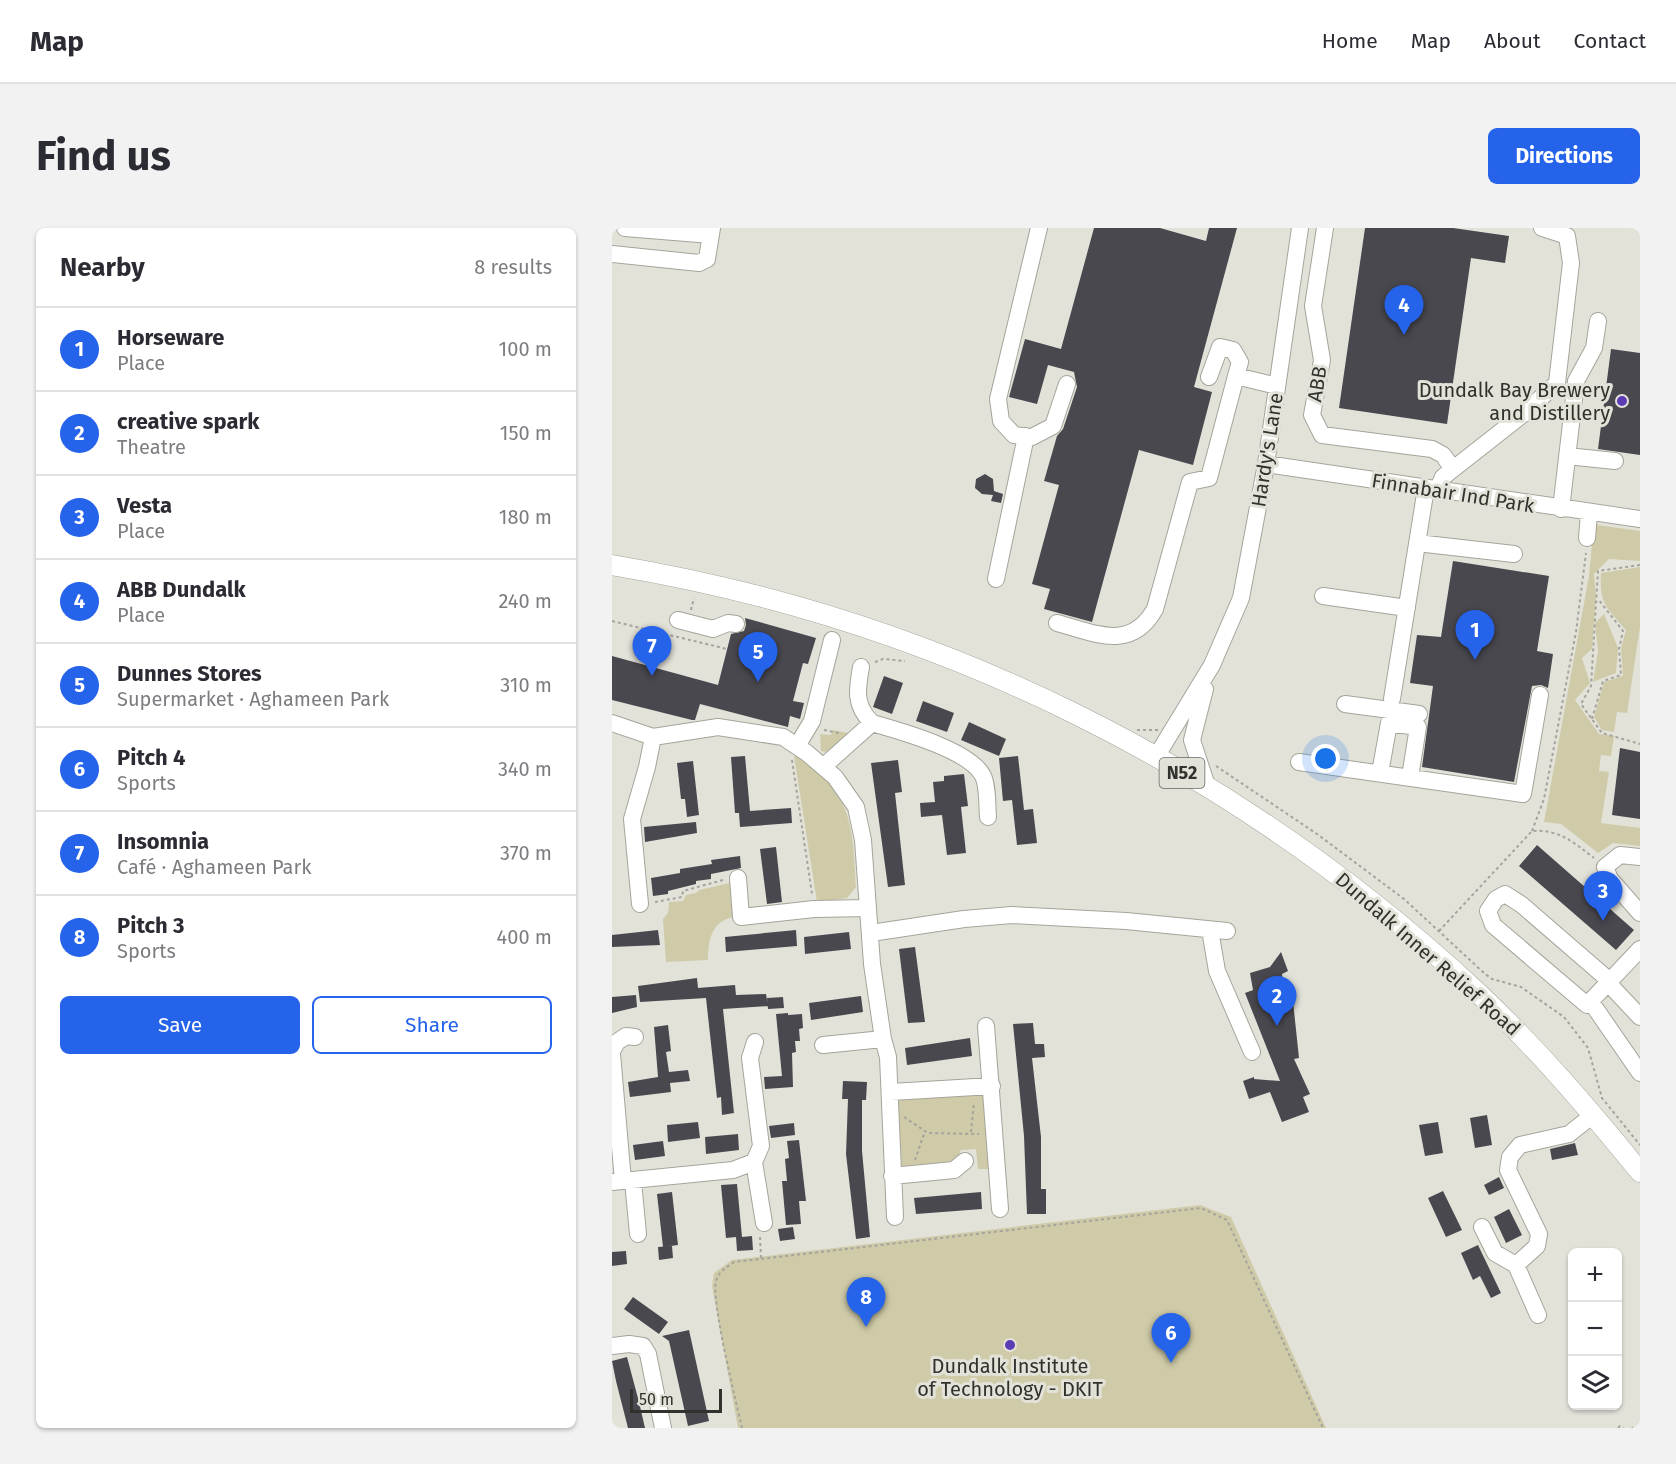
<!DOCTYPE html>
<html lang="en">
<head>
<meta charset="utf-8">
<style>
  :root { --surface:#fff; --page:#f2f2f3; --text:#2b2b33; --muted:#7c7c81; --line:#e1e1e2; --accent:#2563eb }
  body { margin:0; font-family:"Fira Sans",sans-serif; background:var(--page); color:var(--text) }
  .controls { position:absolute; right:18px; bottom:18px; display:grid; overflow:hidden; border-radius:9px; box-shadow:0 2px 4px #0004 }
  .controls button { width:54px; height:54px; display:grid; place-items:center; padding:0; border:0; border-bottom:2px solid var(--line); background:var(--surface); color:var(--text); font:30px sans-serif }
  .scale { position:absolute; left:18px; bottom:15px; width:92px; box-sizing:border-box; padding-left:6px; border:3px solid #31312d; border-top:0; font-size:16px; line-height:21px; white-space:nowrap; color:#31312d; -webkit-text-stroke:4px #e3e2d9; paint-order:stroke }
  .you { position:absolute; left:714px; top:531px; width:21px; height:21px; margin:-15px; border:4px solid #fff; border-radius:50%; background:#1a73e8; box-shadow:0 0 0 9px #1a73e833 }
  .badge { display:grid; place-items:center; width:39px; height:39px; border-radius:50%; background:var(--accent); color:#fff; font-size:20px; font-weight:700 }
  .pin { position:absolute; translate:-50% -50px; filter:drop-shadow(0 2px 3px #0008) }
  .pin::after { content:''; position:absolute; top:32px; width:21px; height:18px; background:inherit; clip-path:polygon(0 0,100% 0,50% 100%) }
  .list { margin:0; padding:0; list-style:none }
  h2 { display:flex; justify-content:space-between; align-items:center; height:78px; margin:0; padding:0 24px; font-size:26px }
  h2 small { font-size:20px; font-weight:400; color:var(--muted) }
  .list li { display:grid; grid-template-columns:39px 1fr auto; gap:18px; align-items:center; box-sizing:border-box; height:84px; padding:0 24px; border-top:2px solid var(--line) }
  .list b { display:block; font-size:22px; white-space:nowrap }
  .list p { margin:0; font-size:20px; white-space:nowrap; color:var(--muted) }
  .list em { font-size:20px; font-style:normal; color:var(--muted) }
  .actions { display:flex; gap:12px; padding:18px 24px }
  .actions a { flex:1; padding:14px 0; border:2px solid var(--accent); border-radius:9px; text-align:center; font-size:21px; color:var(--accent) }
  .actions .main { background:var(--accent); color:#fff }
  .icon { flex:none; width:33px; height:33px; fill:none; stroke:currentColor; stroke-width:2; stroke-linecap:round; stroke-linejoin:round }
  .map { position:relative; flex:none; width:1028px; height:1200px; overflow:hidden; border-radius:9px }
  header { display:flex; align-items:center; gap:36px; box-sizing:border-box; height:84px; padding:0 30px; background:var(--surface); border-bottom:2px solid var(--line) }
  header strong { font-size:28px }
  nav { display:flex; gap:33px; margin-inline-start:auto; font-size:21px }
  .intro { display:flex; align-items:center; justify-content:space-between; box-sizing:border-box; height:144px; padding:0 36px }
  h1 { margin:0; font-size:42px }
  .button { padding:15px 27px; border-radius:9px; background:var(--accent); color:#fff; font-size:21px; font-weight:700 }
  main { display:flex; gap:36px; padding:0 36px }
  aside { flex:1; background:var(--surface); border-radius:9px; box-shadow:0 2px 4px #0004 }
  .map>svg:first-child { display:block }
  .green { fill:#cfcba9 }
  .building { fill:#49484f }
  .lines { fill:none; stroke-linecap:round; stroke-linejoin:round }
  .minor-casing { stroke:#a5a49b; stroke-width:18 }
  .major-casing { stroke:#a5a49b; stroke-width:21 }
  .path { stroke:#a4a39c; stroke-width:2; stroke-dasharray:3 3; stroke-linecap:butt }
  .minor { stroke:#fff; stroke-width:16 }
  .major { stroke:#fff; stroke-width:20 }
  .poi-dot { fill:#5c3cb4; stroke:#e3e2d9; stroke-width:2 }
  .labels { text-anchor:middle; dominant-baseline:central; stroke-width:6; stroke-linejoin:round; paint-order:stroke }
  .shield { fill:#e3e2d9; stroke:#666661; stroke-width:1.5 }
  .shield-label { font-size:18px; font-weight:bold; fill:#31312d }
  .street-label { font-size:20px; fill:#31312d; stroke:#e3e2d9 }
  .poi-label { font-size:20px; fill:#31312d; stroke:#e3e2d9; text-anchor:end }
</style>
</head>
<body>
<header>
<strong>Map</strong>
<nav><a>Home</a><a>Map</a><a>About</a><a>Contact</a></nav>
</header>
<div class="intro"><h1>Find us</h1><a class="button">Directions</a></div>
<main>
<aside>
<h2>Nearby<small>8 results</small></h2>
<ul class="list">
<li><span class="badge">1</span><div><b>Horseware</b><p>Place</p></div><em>100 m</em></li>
<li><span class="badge">2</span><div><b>creative spark</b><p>Theatre</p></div><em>150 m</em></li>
<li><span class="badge">3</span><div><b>Vesta</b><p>Place</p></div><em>180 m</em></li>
<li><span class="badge">4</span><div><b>ABB Dundalk</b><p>Place</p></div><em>240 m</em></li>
<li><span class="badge">5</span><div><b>Dunnes Stores</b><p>Supermarket · Aghameen Park</p></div><em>310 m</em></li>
<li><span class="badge">6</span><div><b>Pitch 4</b><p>Sports</p></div><em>340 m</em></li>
<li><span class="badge">7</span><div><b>Insomnia</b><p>Café · Aghameen Park</p></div><em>370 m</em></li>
<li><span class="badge">8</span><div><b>Pitch 3</b><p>Sports</p></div><em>400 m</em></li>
</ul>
<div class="actions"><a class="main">Save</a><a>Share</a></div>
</aside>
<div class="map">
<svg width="1028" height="1200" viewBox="0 0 1028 1200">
  <rect width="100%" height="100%" fill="#e3e2d9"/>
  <path class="green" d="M985,297L1028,303V333L997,331L982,346L984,367L980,421L970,430L978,455L963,472L987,506L1002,508L999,528L989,527L987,543L997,544L989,595L1028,600V618L1001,615L986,625L949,596L932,594L977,348L981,305Z
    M1028,339V399L1015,485L1005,484L1002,504L990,502L982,489L992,454L1011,448L1009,420L1014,402C995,380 987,376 989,345Z
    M992,386L1006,420L1004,445L981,454L986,423L983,395Z
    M221,502L236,505L216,524L209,523L208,506L219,507Z
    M187,527C240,566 241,597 244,659L235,670L205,674L182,528Z
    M118,655L121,689C99,694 96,713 96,732L54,734L51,691L56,685L57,674L71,673L74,667L84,665L87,662Z
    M375,865L379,941H366L364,921L349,922L344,935L284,941L281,869Z
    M588,977L619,989L714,1200H126L100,1058L102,1045L120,1032Z"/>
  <path class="building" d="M482,0H548L594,13L597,0H625L582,159L600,164L581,237L527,222L480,394L432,381L438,361L420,356L447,257L432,253L445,208L451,201L465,159L462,144L436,137L425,176L397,169L413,111L449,121Z
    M753,0H841L897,8L893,35L859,30L835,196L727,180Z
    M999,121L1028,125V227L986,221Z
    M373,246L381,251L382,263L391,266L389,275L379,273L381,267L370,266L363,260L364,251Z
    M841,333L937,348L925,423L941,426L936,460L929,457L920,458L902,554L810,539L821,458L798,455L805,407L829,409Z
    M133,390L204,410L196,436L191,435L181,473L192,475L188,491L178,488L176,499L88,476L83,492H80L0,472V428L106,457L119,406L132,403L134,397Z
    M272,448L291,455L280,486L261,479Z
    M311,473L342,485L335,504L304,493Z
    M357,494L394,511L387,528L349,512Z
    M1008,520L1028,524V591L1000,587Z
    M133,528L138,583L179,580L180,595L128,599L127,585H123L119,529Z
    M406,528L412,582L421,581L425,615L405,617L400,572L391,573L387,530Z
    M286,532L290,564L283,565L293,657L276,659L259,535Z
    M81,533L87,587L75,589L73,571H69L65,535Z
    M352,546L356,578L349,579L354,625L335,627L330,587L309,589L308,575L323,574L321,554L332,553V548Z
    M84,594L85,605L33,614L32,599Z
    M925,617L1022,702L1004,722L907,638Z
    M164,619L170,674L155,676L148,621Z
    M128,628L129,640L99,646V651L84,653V656L56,663V666L41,668L39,650L68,645V641L100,636L99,632Z
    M46,702L48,717L0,719V707Z
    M184,702L185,718L114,724L113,709Z
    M237,704L239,721L193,726L192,709Z
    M303,719L313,794L296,795L287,721Z
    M669,724L676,743L670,746L673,766L680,764L687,830L682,831L698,866L691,869L697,884L670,894L658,864L637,871L631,853L642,849V851L668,853L633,765L641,762L638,745L658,739Z
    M85,750L86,760L123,757L124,767L154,766L156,778L111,781L122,885L110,887L109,869L105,870L94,770L28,774L26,758Z
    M24,767L25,779L0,785V769Z
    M249,768L251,784L199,792L197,775Z
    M171,769L172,780L156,781L155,770Z
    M176,785V787L190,786L191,800L187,801L188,813H183L184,824L180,825L181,859L153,861L152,849L170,848L164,786Z
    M421,795L423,816H432L433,829L420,830L429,909V961H434V986H415L412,908L401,796Z
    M56,797L59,823L54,824L57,844L76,842L78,853L58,855L59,864L18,869L16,854L46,849L42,799Z
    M358,810L360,828L295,837L293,820Z
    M231,853L255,854L254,872H250V923L258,1009L244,1011L234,926L236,871H230Z
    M875,887L880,917L863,920L858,890Z
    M86,894L88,910L56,914L55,897Z
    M826,894L831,925L813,928L807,897Z
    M182,895L183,907L159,910L157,898Z
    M126,906L127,922L94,926L93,909Z
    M187,912L194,973H187L189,996L174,997L170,953H175L173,931L177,930L175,913Z
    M51,913L53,928L23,932L21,917Z
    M963,915L966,927L940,932L938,921Z
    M887,949L892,960L877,967L872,957Z
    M125,956L130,1009L140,1008L141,1022L125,1023L124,1009L114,1010L109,957Z
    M831,963L850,1002L834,1009L816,970Z
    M60,964L66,1017L51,1019L45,966Z
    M369,964L370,981L304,986L302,970Z
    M897,981L910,1007L894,1015L882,989Z
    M181,999L183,1011L168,1013L166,1001Z
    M866,1017L889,1065L879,1070L868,1048L861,1052L849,1025Z
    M60,1018L61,1030L47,1032L46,1019Z
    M14,1023L15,1036L0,1038V1024Z
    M21,1069L56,1094L47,1106L12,1081Z
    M77,1102L97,1193L76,1198L57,1113L50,1108Z
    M15,1129L27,1174L33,1200H16L4,1153L0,1133Z"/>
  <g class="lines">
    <g class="minor-casing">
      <path id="minor" d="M13,0L99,7
        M427,0L386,171L389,193L402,207L420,209L441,198L455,156
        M713,0L701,78L710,132L700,187L710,207L820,221L831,227L841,241
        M0,26L87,35L95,31L100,0
        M597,149L608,119L621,122L628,134L624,148
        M955,228L1003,233
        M654,236L1028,291
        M825,263L831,249L910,187L945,155L959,35L955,8L930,0
        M949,281L964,153L982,120L986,93
        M975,310L977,285
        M805,315L902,326
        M384,351L414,208
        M711,368L795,380
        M66,392L101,401L116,395L124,396
        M445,395C483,405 519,424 543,381L578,254L597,250L624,148L665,158
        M249,439C245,462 242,477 260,495
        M593,461L580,512L596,561
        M780,471L814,260
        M733,476L807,486
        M0,495L41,509L106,499L171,509L195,525L223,549L244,579L251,612L260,736L271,811L276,829L283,989
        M185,518L200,493L220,412
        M544,529L600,437L629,370L654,236L688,0
        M687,534L911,566L928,467
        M212,538L260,495C288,503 358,522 371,548C376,558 375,577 376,589
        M768,545L777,495L806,499L798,549
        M1028,629L1008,627L993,639L998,651L1028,685
        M126,650L129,689L202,681L256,680
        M28,676L20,591L35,539L41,509
        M598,702L605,743L640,824
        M259,705L352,691L400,687L514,693L615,703
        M999,754L910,677L893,666L884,671L876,683L881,697L975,777L1028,721
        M997,756L1028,789
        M979,774L1028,845
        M374,798L388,981
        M143,814L138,830L149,918L142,934L152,995
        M211,817L271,811
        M0,823L5,814L14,808L23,809
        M0,826L11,953
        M279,864L380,858
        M280,948L342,942L353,933
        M21,953L26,1006
        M0,954L121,942L142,934
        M870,999L883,1025L904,1037L926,1087
        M904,1037L925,1018L927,1006L896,942L898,929L908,917L957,906L981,887
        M0,1118L17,1116L31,1118L36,1126L51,1200"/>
    </g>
    <g class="major-casing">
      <path id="major" d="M0,337C326,391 621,538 863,762C923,818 976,880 1028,944"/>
    </g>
    <path class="path" d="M1028,337L986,343L979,458L969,476L990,505L1028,516
      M79,382L82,370
      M0,393L115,421
      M263,434L271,431L293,433
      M980,491L991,453L1009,447L1007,421L1011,403L986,371
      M212,502L227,505
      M525,502H546
      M180,532L200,666
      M604,538L705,606L792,671L872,745L880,751L909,759L952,789L976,820L990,870L1028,917
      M920,603L932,571L964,404L974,325
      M43,674L70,669L71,663L111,652
      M827,703L920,603C947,601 961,614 982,630
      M292,889L316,905L367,906
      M359,904L362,874
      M303,932L313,903
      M148,1009L149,1030
      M130,1200C124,1173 99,1074 104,1053C107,1043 114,1040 122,1034L589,980L615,992L711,1200
      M1006,1200L1008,1198L1011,1200
      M1020,1200L1021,1199"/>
    <use href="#minor" class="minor"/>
    <use href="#major" class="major"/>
  </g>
  <g class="poi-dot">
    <circle cx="1010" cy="173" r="6"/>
    <circle cx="398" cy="1117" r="6"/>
  </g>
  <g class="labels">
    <rect class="shield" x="547.5" y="530" width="45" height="30" rx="4.5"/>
    <g class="shield-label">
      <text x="570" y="545">N52</text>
    </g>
    <g class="street-label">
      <text transform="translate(705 156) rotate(-81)">ABB</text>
      <text transform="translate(655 222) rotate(-81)">Hardy's Lane</text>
      <text transform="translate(841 265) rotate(9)">Finnabair Ind Park</text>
      <text transform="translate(816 726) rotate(41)">Dundalk Inner Relief Road</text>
    </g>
    <g class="poi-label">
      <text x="998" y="162">Dundalk Bay Brewery<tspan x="998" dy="23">and Distillery</tspan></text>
      <text x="398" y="1138" text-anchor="middle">Dundalk Institute<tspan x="398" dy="23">of Technology - DKIT</tspan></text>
    </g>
  </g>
</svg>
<div class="controls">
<button>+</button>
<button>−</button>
<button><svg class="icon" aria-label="layers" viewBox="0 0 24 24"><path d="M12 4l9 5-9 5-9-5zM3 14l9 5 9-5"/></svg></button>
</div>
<div class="scale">50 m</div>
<div class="you"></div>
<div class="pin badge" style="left:863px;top:432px">1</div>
<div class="pin badge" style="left:665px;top:798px">2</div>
<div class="pin badge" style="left:991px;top:693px">3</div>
<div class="pin badge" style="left:792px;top:107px">4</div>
<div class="pin badge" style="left:146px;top:454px">5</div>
<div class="pin badge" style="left:559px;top:1135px">6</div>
<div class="pin badge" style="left:40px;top:448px">7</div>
<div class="pin badge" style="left:254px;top:1099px">8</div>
</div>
</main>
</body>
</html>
